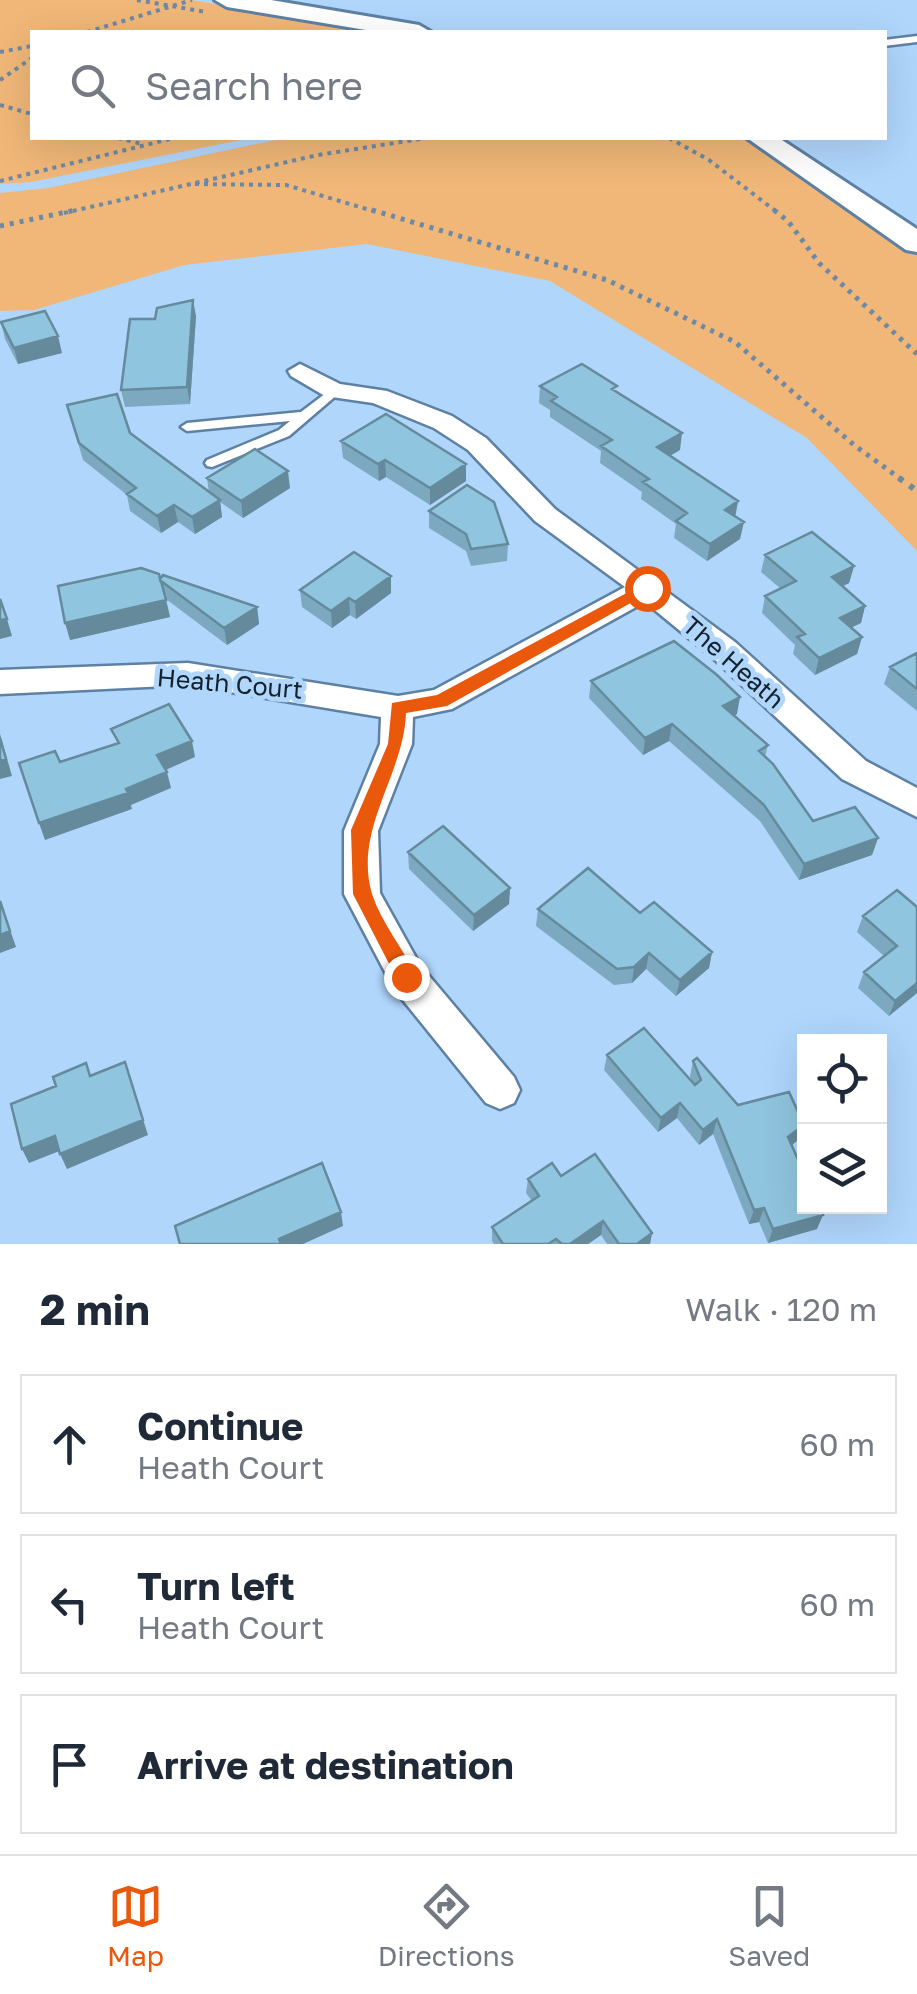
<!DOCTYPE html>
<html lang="en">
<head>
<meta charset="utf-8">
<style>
  :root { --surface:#fff; --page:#f6f6f7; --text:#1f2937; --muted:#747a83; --line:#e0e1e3; --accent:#ea580c }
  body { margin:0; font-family:"Golos Text",sans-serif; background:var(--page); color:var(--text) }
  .controls { position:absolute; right:30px; bottom:30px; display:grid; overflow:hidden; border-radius:0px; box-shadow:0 10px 40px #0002 }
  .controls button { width:90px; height:90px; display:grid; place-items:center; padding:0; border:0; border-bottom:2px solid var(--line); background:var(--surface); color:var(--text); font:50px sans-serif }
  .stop { position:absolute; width:30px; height:30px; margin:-22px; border:8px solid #ea580c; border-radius:50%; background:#fff }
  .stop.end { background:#ea580c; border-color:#fff; box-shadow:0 2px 10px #0008 }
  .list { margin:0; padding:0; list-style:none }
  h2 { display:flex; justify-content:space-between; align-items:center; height:130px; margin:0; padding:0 40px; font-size:42px }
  h2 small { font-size:32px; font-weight:400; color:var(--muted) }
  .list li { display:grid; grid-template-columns:65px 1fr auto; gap:30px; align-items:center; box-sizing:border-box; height:140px; margin:0 20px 20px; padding:0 20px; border:2px solid var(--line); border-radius:0px }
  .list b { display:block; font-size:38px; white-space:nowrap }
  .list p { margin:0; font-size:32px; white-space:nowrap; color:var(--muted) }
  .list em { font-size:32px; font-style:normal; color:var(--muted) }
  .icon { flex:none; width:55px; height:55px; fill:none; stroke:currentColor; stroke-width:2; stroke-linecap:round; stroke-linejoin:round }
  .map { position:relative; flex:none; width:917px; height:1244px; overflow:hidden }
  .search { position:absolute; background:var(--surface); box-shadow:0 10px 40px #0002; left:30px; right:30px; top:30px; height:110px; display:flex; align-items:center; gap:25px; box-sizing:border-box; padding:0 35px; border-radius:0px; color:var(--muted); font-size:38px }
  .sheet { height:610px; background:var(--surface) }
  nav { display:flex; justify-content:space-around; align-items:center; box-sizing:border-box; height:140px; border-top:2px solid var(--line); background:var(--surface); font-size:28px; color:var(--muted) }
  nav a { display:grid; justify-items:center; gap:5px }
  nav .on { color:var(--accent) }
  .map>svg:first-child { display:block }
  .green { fill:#f0b778 }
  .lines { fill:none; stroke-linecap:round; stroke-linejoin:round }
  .lane-casing { stroke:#5e81a3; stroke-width:5 }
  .street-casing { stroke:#5e81a3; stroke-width:5 }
  .secondary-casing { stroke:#5e81a3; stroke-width:6 }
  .path-far2 { stroke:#6d89a5; stroke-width:4; stroke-dasharray:4 5; stroke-linecap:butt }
  .path-far1 { stroke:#6d89a5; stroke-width:5; stroke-dasharray:4 6; stroke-linecap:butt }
  .path { stroke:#6d89a5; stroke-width:6; stroke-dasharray:5 8; stroke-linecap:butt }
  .lane { fill:#fff; fill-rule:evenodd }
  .street { fill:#fff; fill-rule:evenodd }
  .secondary { fill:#fff; fill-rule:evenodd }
  .wall { fill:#7ca9c0 }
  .shaded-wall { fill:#658a9c }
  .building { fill:#90c5df; stroke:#658a9c; stroke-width:2.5 }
  .route { fill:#ea580c }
  .labels { text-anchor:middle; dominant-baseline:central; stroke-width:10; stroke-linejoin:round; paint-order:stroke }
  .street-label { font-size:25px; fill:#142230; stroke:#b0d6fc }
</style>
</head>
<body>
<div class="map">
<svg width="917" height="1244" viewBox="0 0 917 1244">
  <rect width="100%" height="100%" fill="#b0d6fc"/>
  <path class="green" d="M0,0H192L379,32H32V138H251L31,182L0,184Z
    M285,138H755L917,247V551L807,438L550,281L367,244L184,265L34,310L0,311V193L48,188Z"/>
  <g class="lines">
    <g class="lane-casing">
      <path id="lane" d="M917,36V42L884,46V40Z
        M334,387L338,388V394L289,436L212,467L207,466L205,463L207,460L279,430L290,421L187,431L181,427L187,423L301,412Z"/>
    </g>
    <g class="street-casing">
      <path id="street" d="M300,364L340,384L387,391L452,416L486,438L555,509L735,642L866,761L917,788V817L842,779L713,658L645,602L452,709L413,717L412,744L378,831L380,893L420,965L514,1077L520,1090L514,1103L500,1109L486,1103L394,989L344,894V831L380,744L381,717L188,685L0,694V670L188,663L398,696L434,690L625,587L535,521L468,450L434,428L373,403L325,396L291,376L288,371Z"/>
    </g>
    <g class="secondary-casing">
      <path id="secondary" d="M215,0H271L419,25L431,32H378L227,7Z
        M747,138H779L917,229V252L906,250Z"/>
    </g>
    <path class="path-far2" d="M137,0L206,12
      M87,32L192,0
      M0,52L32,46
      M0,80L32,58
      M0,105L32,114
      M118,138L142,144
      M669,138L709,160L778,213
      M0,181L174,138
      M195,184L286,185L380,213
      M64,213L318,155L426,138"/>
    <path class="path-far1" d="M372,210L607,280L735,342L854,445L902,480
      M774,210L788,221L819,263L917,354
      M0,226L76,210"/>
    <path class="path" d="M899,478L917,491"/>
    <use href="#lane" class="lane"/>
    <use href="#street" class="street"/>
    <use href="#secondary" class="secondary"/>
  </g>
  <path class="wall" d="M196,316L190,404L125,407L121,390Z
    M1,322L62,353L18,364L5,339Z
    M540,386L617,392L680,450L670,456L738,501L735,516L740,539L707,561L674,538L676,524L641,499L642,492L600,463L601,451L550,417V410L539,403Z
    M67,405L130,433L209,493L207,478L290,488L243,518L220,502L222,517L195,534L178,522L161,533L130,511L127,495L83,460Z
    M341,441L466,464V481L430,505L386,477L379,481L343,458Z
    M429,511L508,544L507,561L471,566L466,551L429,528Z
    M765,555L854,566L849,583L843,586L865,606L861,623L851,627L862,637L857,654L815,675L793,654L795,645L762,613L765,596L781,589L761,572Z
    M160,579L257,607L259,624L227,645L166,599L170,617L70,640Z
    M300,590L391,593L356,619L350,615L332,628L302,607Z
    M917,653V711L884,684L890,667Z
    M591,681L737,714L734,716L768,745L765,757L813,821L878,838L872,855L799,880L760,821L669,741L643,755L589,698Z
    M408,852L510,888L509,904L473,931L409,869Z
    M897,890L917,993L889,1016L858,988L864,972L884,956L857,932L863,916Z
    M538,909L640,913L712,952L709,968L676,996L646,969L632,983L614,985L536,926Z
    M607,1055L692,1083L690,1076L693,1061L738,1105L798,1140L792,1145L817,1229L768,1243L759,1222L749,1224L713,1134L699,1145L677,1118L658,1132L604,1070Z
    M561,1176L652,1233L650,1244H607L601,1235L588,1244H494L492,1241V1227L532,1201L526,1193L528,1179Z"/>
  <path class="shaded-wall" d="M193,300L196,316L190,404L187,387Z
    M58,336L62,353L18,364L14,348Z
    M682,433L680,450L655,464L657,447Z
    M385,460L386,477L379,481L378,464Z
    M466,464V481L430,505V488Z
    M288,471L290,488L243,518L241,501Z
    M220,500L222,517L195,534L192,517Z
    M738,501L735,518L725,510Z
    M174,505L178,522L161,533L157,516Z
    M744,522L740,539L707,561L710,544Z
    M854,566L849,583L827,594L832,577Z
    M391,576V593L356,619L355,602Z
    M349,598L350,615L332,628L331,611Z
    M166,600L170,617L70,640L65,623Z
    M865,606L861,623L836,635L840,618Z
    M257,607L259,624L227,645L224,628Z
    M7,619L12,636L0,639V620Z
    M862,637L857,654L815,675L819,658Z
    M740,697L737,714L720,723L723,706Z
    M672,724L669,741L643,755L645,738Z
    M0,734L12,776L0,779Z
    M192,741L195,757L161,772L157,755Z
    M167,772L171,788L131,805L132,809L45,840L39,823Z
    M878,838L872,855L799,880L804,864Z
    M510,888L509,904L473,931L474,915Z
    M0,901L16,947L0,953Z
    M712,952L709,968L676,996L680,980Z
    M649,953L646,969L632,983L634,967Z
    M917,983V993L889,1016L895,1001Z
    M125,1062L148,1135L67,1169L60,1154Z
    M680,1103L677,1118L658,1132L661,1118Z
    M717,1119L713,1134L699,1145L703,1130Z
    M804,1125L798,1140L783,1152L788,1137Z
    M55,1136L62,1150L29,1163L22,1149Z
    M764,1208L759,1222L749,1224L754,1210Z
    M341,1212L343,1226L303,1244H280L279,1239Z
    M823,1215L817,1229L768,1243L773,1229Z
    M603,1221L601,1235L588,1244H570Z
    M652,1233L650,1244H637Z"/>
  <path class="building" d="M193,300L187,387L121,390L130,319H155L157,308Z
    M45,311L58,336L14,348L1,322Z
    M582,364L617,386L612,389L682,433L657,447L738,501L725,510L744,522L710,544L676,521L687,513L643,482L649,479L601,446L612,440L551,401L557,397L540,386Z
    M117,394L130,433L220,500L192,517L174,505L157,516L127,494L136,488L79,443L67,405Z
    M386,414L466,464L430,488L385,460L378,464L341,441Z
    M255,449L288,471L241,501L207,478Z
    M467,485L494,502L508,544L471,549L466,534L429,511Z
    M812,532L854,566L832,577L865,606L840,618L862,637L819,658L797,637L805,634L765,596L796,581L765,555Z
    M354,552L391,576L355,602L349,598L331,611L300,590Z
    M141,568L159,574L160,579L163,575L257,607L224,628L161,581L166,600L65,623L58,586Z
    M0,599L7,619L0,620Z
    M674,641L717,675L740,697L723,706L768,745L759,751L773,764L813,821L855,807L878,838L804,864L764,805L672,724L645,738L591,681Z
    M917,653V689L890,667Z
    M169,704L192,741L157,755L167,772L126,789L128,793L39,823L19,763L55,751L60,762L119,743L111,729Z
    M0,738L6,759L0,761Z
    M443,826L510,888L474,915L408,852Z
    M588,868L640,913L654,902L712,952L680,980L649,953L634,967L617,969L538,909Z
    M897,890L917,907V983L895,1001L864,972L897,946L863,916Z
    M0,901L10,931L0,935Z
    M644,1028L695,1085L701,1080L693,1061L697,1058L738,1105L789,1092L804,1125L788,1137L804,1173V1206H819L823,1215L773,1229L764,1208L754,1210L717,1119L703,1130L680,1103L661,1118L607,1055Z
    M125,1062L143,1120L60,1154L55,1136L22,1149L11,1104L56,1086L53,1077L86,1063L90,1076Z
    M595,1154L652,1233L637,1244H619L603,1221L570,1244H562L556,1239L548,1244H503L492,1227L539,1196L528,1179L552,1163L561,1176Z
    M322,1163L341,1212L279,1239L281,1244H180L175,1226Z"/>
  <path class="route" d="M647,582L652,584V591L447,706L406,713C404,775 353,829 372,894C381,922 404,950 417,977L406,986L399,983L353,894L351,830L388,744L392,703L437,695Z"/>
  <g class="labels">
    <g class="street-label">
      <text transform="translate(734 662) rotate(41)">The Heath</text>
      <text transform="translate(230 683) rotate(5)">Heath Court</text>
    </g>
  </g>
</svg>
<div class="controls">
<button><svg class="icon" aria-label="locate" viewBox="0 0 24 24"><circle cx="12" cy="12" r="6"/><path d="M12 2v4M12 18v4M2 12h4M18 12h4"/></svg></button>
<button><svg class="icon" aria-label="layers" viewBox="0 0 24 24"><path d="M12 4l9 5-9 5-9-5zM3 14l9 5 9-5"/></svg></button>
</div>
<div class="stop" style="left:647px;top:588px"></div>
<div class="stop end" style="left:406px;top:977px"></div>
<div class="search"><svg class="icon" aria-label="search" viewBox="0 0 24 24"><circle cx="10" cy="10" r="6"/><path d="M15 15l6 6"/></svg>Search here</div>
</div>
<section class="sheet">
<h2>2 min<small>Walk · 120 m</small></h2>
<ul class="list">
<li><svg class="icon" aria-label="ahead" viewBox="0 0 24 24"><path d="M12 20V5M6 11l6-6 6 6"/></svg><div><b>Continue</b><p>Heath Court</p></div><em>60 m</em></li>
<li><svg class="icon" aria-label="left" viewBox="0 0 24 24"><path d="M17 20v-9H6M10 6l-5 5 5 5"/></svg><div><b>Turn left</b><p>Heath Court</p></div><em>60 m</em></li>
<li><svg class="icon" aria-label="arrive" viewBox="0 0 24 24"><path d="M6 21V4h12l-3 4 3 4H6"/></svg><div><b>Arrive at destination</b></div></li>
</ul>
</section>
<nav>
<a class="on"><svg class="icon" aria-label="map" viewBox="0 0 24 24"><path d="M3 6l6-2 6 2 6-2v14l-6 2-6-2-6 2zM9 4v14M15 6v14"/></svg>Map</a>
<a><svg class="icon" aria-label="directions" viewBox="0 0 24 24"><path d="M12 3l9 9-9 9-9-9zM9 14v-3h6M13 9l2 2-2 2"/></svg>Directions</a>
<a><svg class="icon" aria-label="saved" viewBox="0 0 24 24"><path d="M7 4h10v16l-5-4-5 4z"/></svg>Saved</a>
</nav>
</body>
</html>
